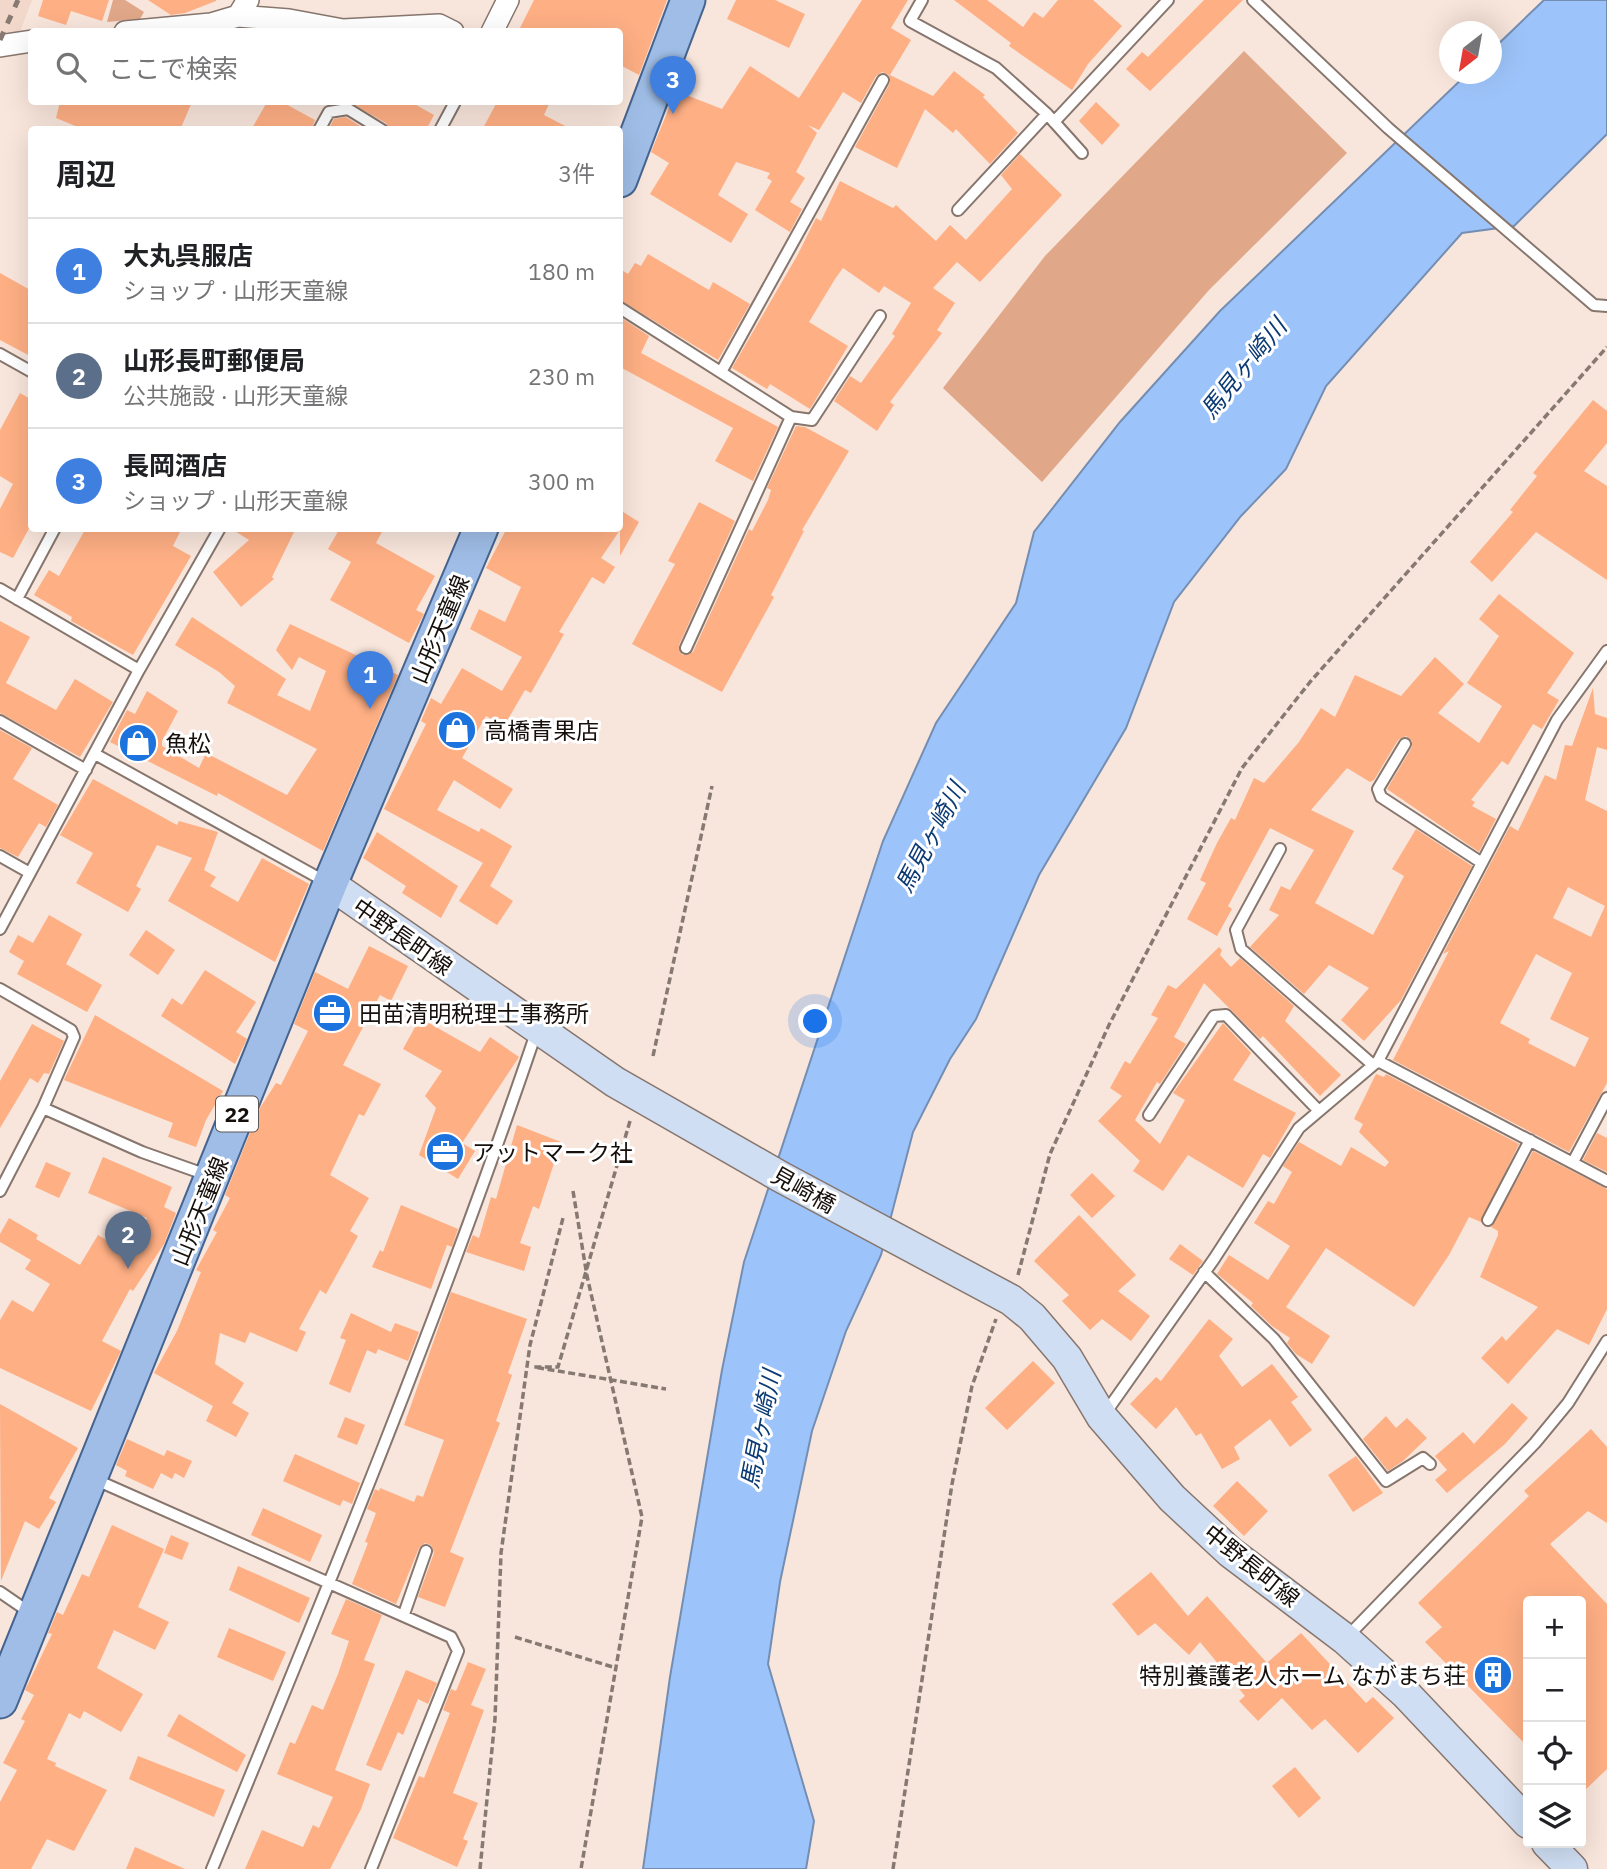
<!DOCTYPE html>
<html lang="ja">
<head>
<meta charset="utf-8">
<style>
  :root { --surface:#fff; --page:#f2f2f2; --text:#202124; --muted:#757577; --line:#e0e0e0; --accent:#1c73dd }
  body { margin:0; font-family:"IBM Plex Sans","Noto Sans JP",sans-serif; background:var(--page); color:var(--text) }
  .controls { position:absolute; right:21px; bottom:21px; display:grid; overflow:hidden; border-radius:7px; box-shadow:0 7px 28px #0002 }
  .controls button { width:63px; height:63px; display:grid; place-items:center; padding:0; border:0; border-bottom:2px solid var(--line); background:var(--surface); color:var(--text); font:35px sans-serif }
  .compass { position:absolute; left:1439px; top:21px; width:63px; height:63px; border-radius:50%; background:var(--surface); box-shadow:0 7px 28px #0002; rotate:211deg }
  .you { position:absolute; left:816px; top:1022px; width:24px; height:24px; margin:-18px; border:5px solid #fff; border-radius:50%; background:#1a73e8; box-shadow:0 0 0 10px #1a73e833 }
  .badge { display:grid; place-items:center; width:46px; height:46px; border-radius:50%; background:var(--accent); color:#fff; font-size:23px; font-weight:700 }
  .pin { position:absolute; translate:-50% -58px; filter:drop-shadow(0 2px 4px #0008) }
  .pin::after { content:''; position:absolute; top:37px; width:24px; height:21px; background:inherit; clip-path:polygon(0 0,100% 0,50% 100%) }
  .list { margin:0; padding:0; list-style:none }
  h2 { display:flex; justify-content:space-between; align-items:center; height:91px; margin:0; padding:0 28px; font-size:30px }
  h2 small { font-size:23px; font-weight:400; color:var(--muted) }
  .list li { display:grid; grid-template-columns:46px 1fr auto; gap:21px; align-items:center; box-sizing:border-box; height:105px; padding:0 28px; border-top:2px solid var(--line) }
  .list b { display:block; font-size:26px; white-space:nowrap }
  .list p { margin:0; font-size:23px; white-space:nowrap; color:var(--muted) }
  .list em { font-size:23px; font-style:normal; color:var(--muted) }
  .icon { flex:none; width:38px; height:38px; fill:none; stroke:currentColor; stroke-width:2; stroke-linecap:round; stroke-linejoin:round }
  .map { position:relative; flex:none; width:1607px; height:1869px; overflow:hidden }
  .search { position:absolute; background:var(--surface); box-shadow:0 7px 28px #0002; left:28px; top:28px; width:595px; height:77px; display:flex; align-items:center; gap:18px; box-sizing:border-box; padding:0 24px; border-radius:7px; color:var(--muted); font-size:26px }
  .panel { position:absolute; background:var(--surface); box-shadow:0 7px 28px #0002; left:28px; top:126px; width:595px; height:406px; border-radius:7px }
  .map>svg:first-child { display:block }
  .built { fill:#f2d8ca }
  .green { fill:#e0a788 }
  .water { fill:#9dc4fa; stroke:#748eb3; stroke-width:2 }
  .building { fill:#feaf84; fill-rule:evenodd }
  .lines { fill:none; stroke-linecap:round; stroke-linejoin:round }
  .service-casing { stroke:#87766d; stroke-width:14 }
  .minor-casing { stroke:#87766d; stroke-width:24 }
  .secondary-casing { stroke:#87766d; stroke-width:33 }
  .primary-casing { stroke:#45648f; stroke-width:37 }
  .path { stroke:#867972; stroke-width:3.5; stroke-dasharray:7 3.5; stroke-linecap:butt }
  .service { stroke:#fff; stroke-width:10 }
  .minor { stroke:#fff; stroke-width:21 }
  .secondary { stroke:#cfdef3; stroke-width:30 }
  .primary { stroke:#9fbde6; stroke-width:33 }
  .rail { stroke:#877a73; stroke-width:5; stroke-dasharray:9 9; stroke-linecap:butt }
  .labels { text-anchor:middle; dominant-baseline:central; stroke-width:6; stroke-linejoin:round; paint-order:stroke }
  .shield { fill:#fff; stroke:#5c5855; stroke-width:2 }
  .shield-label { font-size:21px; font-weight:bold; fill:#16100c }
  .street-label { font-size:23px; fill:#16100c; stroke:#fff }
  .poi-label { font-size:23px; fill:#16100c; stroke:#fff; text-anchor:start }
  .water-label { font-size:24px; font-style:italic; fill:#0b3a74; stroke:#fff }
</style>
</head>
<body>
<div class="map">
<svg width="1607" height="1869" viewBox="0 0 1607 1869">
  <rect width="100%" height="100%" fill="#f8e5db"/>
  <path class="built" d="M0,0H32L18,37L0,38Z"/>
  <path class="green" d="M113,0H125L144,12L140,19L107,22Z
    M1244,51L1347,153L1209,290L1042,482L943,388L1045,256Z"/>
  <path class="water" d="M1544,0H1607V134L1514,226L1462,233L1326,386L1286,469L1241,516L1174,602L1126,728L1039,875L976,1019L950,1059L913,1132L881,1255L846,1331L812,1431L780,1582L768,1664L814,1821L806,1869H643L670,1677L722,1370L744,1262L883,841L936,723L1016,603L1034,532L1120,422L1220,311L1467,74H1492V50Z"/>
  <path class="building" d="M43,0H109L102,21L71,11L66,25L38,16Z
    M148,0H216V1L185,13L171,15Z
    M534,0H667L639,75L620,65V32H518Z
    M736,0H775L805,14L789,48L727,19Z
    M862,0H908L891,28L911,40L890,75L933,96L954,71L985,95L983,97L1018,133L990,164L956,129L953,133L925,109L897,168L855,147L890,83L889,75L882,72L876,76L861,103L843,92L819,130L808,125L817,133L796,172L805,178L790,202L802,209L790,232L755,210L772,181L767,178L770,173L736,162L718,195L748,214L731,243L650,194L669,163L651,152L676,91L722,109L750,66L799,98Z
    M954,0H987L1023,27L1034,12L1043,18L1058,0H1093L1122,26L1088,64L1072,90L1009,46L1011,43Z
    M1204,0H1243L1150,91L1126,69L1142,52L1148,57Z
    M60,102H192L180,130H85L56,118Z
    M267,102H282L315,120L311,130H251Z
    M349,102H411L434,115L426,130H390L386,123Z
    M497,102H550L544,115L573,130H482Z
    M1096,102L1120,125L1102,145L1079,121Z
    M346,117L366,130H328L334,119Z
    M1020,154L1062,195L980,282L957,262L933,288L955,303L937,330L942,333L890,402L894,405L877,431L834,401L850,376L861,383L895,336L892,334L911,303L884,286L879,293L843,268L835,279L809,322L848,346L810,409L770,384L767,389L732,368L797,256L816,218L821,221L840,181L893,208L896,205L936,241L950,225L966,240L1012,189L1001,175Z
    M648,254L709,290L713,282L750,304L718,360L620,300V269L628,274L635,263L641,266Z
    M0,273L32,291V357L0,340Z
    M620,317L649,336L641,353L778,427L753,481L715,461L733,428L620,367Z
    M20,393L32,400V523L13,558L0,552V509L13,484L0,476V430Z
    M1593,400L1607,411V443L1584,471L1607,486V580L1536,532L1492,582L1470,562L1513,512L1510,510L1537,476L1533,473Z
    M796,426L805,427L849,451L802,530L804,531L771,595L774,597L722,692L632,644L675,564L668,561L699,502L735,521L679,645L682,655L693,652L749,529L752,531L768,500L771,490L767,488Z
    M620,510L639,522L620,556V530L601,558L615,567L604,584L592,577L559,632L564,634L531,693L525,690L504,726L486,716L462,758L513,789L500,809L454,780L437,810L479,832L481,828L512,846L490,886L513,901L497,925L459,901L483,863L384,809L426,724L421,721L431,698L441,704L462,668L502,691L522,657L470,629L479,609L505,622L521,587L486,568L507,528H620Z
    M86,528H182L173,546L191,556L133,655L71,621L72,617L34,595L49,570L59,576Z
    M230,528H296L272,577L274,579L241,607L213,572L249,540Z
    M340,528H384L376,543L435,576L416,610L424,614L409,643L330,600L351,562L328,549Z
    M1499,594L1574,653L1547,693L1559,700L1542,729L1533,724L1508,765L1502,761L1471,800L1475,802L1472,806L1496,819L1479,852L1387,789L1412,747V741L1406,736L1398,740L1374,780L1370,782L1347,768L1311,810L1354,831L1315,903L1373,935L1404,876L1392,869L1416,829L1472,866L1401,1000L1364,1041L1341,1020L1369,988L1329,965L1304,994L1250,947L1279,915L1269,910L1281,886L1290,890L1314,850L1270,828L1228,906L1232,909L1217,936L1187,919L1206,883L1200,880L1217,843L1231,818L1235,820L1254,778L1264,783L1299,742L1321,708L1335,717L1355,675L1401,696L1435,657L1464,684L1438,713L1479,743L1502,706L1467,683L1499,636L1479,619Z
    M192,617L286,679L277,695L310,711L326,671L299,657L292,670L276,650L290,624L398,675L323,851L218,793L217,796L110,742L127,710L135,714L147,691L178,711L162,741V746L199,768L206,753L287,795L317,749L227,703L235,686L219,672L175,645Z
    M0,621L30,637L6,683L56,710L75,679L113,702L80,757L0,713Z
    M1593,688L1595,714L1607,718V750L1597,747L1585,800L1607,811V1083L1569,1152L1393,1060L1449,951L1443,954L1510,826L1518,831L1545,775L1556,780L1565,745L1572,746ZM1568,887L1605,906L1591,937L1553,918ZM1536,954L1572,973L1550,1019L1589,1038L1575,1067L1528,1043L1530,1039L1500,1023Z
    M0,730L32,748L13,779L58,805L46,827L39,823L18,857L0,848Z
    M93,779L177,825L179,821L218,832L204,870L216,877L210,886L238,902L262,858L309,884L275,962L168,901L192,858L157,845L136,886L141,889L128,912L76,883L93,853L60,835Z
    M377,832L458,886L441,918L402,893L406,886L363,858Z
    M49,915L82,934L66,964L102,985L87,1012L17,974L24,961L9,952L18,935L33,943Z
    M146,930L175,950L158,975L129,955Z
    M369,946L408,966L391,1001L380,995L343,1065L381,1084L364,1116L359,1114L330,1175L369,1198L350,1231L358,1236L326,1294L320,1290L299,1329L306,1332L297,1352L250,1332L245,1343L220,1333L215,1364L244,1383L232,1403L249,1413L236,1437L206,1421L213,1406L154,1373L177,1331L201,1272L196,1270L217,1232L213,1230L230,1198L225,1195L260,1108L276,1083L281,1085L308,1031L294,1024L315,972L348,989Z
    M1219,947L1222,950L1220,955L1231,967L1240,958L1294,1006L1285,1021L1341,1075L1320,1096L1263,1036L1260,1039L1204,983L1174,1037L1186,1044L1160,1084L1157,1082L1135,1120L1160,1144L1185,1100L1173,1093L1223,1023L1251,1053L1233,1080L1296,1113L1270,1158L1263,1154L1243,1188L1188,1155L1163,1191L1133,1171L1140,1161L1098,1121L1122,1096L1110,1088L1125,1061L1130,1064L1158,1018L1151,1015L1168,985L1176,989Z
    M205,970L256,1002L236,1032L247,1039L235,1064L161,1016L172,998L182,1005Z
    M95,1015L223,1091L206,1120L196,1147L168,1137L173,1123L64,1080Z
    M420,1018L480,1052L490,1037L519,1057L462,1143L475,1151L458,1179L419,1155L436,1108L425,1096L442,1071L403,1049Z
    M32,1024L64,1041L49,1074L44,1073L38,1083L30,1078L0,1128V1081Z
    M1376,1074L1384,1077L1386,1074L1519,1144L1481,1222L1469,1217L1449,1255L1414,1307L1326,1248L1286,1307L1330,1336L1312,1364L1296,1354L1287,1343L1290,1338L1272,1326L1251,1306L1253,1303L1217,1274L1229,1255L1268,1280L1290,1246L1254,1223L1268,1201L1274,1204L1292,1172L1283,1166L1299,1142L1341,1166L1351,1147L1385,1167L1389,1162L1359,1132L1363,1124L1354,1119Z
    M517,1125L561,1142L539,1209L533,1206L520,1243L531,1247L524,1271L466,1252L473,1235L479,1238L491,1197L496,1199Z
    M1597,1133L1607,1138V1172L1583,1160Z
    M1533,1151L1607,1189V1309L1589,1345L1557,1329L1508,1384L1481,1358L1502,1336L1506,1341L1538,1307L1480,1277L1498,1235V1231L1491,1227Z
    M103,1157L172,1187L164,1207L176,1213L164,1244L133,1291L130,1289L102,1341L121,1351L91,1411L0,1368V1320L12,1300L33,1312L50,1284L25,1269L31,1260L0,1242V1234L9,1218L38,1235L36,1239L80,1265L98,1235L131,1255L147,1218L88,1193Z
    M46,1162L71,1173L59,1198L35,1187Z
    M1092,1173L1115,1196L1092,1218L1070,1195Z
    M401,1205L458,1229L452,1247L447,1245L431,1289L372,1267L380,1250L383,1252Z
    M1079,1215L1136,1275L1118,1291L1150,1316L1131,1341L1102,1319L1090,1330L1062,1301L1069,1295L1034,1261Z
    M1180,1244L1203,1261L1193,1275L1169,1259Z
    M451,1292L527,1319L508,1373L512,1375L496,1421L500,1423L450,1552L464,1558L445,1607L418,1597L434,1553L431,1545L425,1543L419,1548L396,1604L352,1584L368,1543L365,1542L376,1513L367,1509L375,1489L379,1491L380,1488L414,1502L417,1495L423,1497L444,1440L404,1425Z
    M351,1313L391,1332L395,1323L419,1332L408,1361L378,1349L376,1354L367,1350L350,1393L329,1384L346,1340L340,1338Z
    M1209,1319L1233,1339L1219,1356L1242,1387L1272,1364L1298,1397L1291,1402L1312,1430L1290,1447L1270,1419L1234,1447L1240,1459L1222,1469L1201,1433L1196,1436L1176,1407L1156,1429L1130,1404L1156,1377L1161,1381Z
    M1033,1361L1055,1383L1007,1430L985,1408Z
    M1512,1403L1528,1418L1505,1444L1447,1493L1435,1480L1447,1470L1435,1456L1463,1432L1474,1444Z
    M0,1404L78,1448L49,1498L56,1502L39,1529L25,1521L1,1581Z
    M1386,1416L1396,1428L1407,1418L1427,1438L1403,1461L1388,1471L1363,1439Z
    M345,1417L365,1425L357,1445L337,1437Z
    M1591,1429L1607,1447V1523L1588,1511L1550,1544L1607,1604V1769L1581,1794V1601H1528V1747L1425,1642L1442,1627L1418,1603L1529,1496L1524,1491Z
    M127,1439L164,1456L167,1450L192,1461L184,1478L175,1473L172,1479L161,1473L153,1489L125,1476L127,1471L116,1465Z
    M295,1454L360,1483L352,1504L343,1500L340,1506L283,1481Z
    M1356,1456L1383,1493L1353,1512L1328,1475Z
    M1237,1481L1268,1511L1244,1536L1213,1506Z
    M263,1508L322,1535L310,1562L251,1535Z
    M112,1525L164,1549L138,1607L169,1622L155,1650L114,1630L97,1668L143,1694L121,1732L84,1711L80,1719L69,1713L47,1759L56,1763L55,1766L107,1790L74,1851L47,1839L31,1869H0V1802L17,1770L3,1763L25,1721L21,1719L34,1695L25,1690L52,1634L48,1633L57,1612L63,1615L82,1574L89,1577Z
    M171,1535L189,1543L182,1560L164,1553Z
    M238,1566L310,1598L299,1623L229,1590Z
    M1151,1572L1188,1616L1207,1596L1267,1663L1301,1633L1366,1703L1373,1697L1394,1718L1358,1753L1325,1719L1312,1730L1282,1698L1258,1721L1239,1701L1245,1696L1200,1642L1189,1655L1155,1623L1138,1636L1112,1604Z
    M346,1599L382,1615L364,1660L375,1664L335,1770L370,1784L361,1809L330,1869H245L262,1830L303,1847L313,1825L319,1828L333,1797L277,1774L290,1742L295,1744L312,1705L323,1710L338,1674L349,1641L331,1634Z
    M229,1628L286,1652L273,1681L217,1657Z
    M468,1662L486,1669L471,1705L484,1710L453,1793L478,1803L463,1839L468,1841L457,1867L393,1838L419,1776L424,1778L450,1713L443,1710L451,1689L456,1691Z
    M406,1670L437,1683L428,1704L418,1699L403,1735L398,1732L381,1771L366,1765Z
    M179,1714L246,1755L237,1772L167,1736Z
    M138,1756L225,1790L214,1817L129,1779Z
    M1295,1767L1321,1798L1299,1818L1272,1786Z
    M135,1847L185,1869H126Z"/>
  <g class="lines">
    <g class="service-casing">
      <path id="service" d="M922,0L910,21L996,68L1047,114L1082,153
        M1253,0L1388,128L1594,305L1607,306
        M1054,122L1168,0
        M319,130L329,112L348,109L382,130
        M440,130L455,102
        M958,210L1047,114
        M620,308L791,417L686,648
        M0,354L32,372
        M721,372L883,80
        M791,417L812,420L880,316
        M0,589L139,670
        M17,599L55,528
        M0,721L86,770
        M1405,744L1378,789L1381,797L1482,863
        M95,754L328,883
        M1280,849L1236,930L1241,949L1373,1065
        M0,856L30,873
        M0,929L139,670L220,528
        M0,989L71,1030L74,1037L43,1108L142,1152L207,1175
        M1378,1061L1607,1181
        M1149,1115L1214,1016L1226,1015L1319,1111
        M1573,1162L1607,1098
        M0,1191L43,1108
        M1488,1220L1530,1140
        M1204,1272L1274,1339L1386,1481L1423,1458L1430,1464
        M1104,1415L1214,1259L1299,1128L1378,1061L1557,720L1607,651
        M94,1479L451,1637L458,1651L371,1869
        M0,1592L32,1614
        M404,1614L426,1551
        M1347,1637L1535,1443L1568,1403L1607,1341
        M212,1869C326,1592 441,1314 537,1030"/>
    </g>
    <g class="minor-casing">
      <path id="minor" d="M238,16L289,20L343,30L439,25L453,32
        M125,32L211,24L238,16L248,0
        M492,32L508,0
        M0,46L32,41"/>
    </g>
    <g class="secondary-casing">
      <path id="secondary" d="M330,884L615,1082L781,1177L1011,1300L1032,1317L1067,1358L1102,1417L1172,1498L1230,1552L1345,1639L1405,1693L1528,1823
        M1547,1843L1572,1869"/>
    </g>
    <g class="primary-casing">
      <path id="primary" d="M620,180L688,0
        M0,1701L330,884L481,528"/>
    </g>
    <path class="path" d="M653,1056L712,786
      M630,1121L558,1367H534L666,1389
      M573,1191L587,1276L642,1517L581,1869
      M1018,1275L1050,1154L1109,1025L1242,768L1310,682L1607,347
      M515,1637L616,1668
      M480,1869L495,1719L501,1553L530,1345L563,1218
      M893,1869L952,1484L972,1386L996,1319"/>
    <use href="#service" class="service"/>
    <use href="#minor" class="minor"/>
    <use href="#secondary" class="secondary"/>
    <use href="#primary" class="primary"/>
    <path class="rail" d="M0,40L18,0"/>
  </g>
  <defs>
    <g id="shop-disc" transform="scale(2.0125)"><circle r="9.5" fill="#1c73dd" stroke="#fff"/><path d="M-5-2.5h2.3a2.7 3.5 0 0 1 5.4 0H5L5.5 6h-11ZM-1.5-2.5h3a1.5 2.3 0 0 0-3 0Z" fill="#fff"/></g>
    <g id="office-disc" transform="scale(2.0125)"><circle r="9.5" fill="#1c73dd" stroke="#fff"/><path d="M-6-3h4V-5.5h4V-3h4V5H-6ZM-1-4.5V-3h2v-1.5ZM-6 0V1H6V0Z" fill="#fff"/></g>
    <g id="building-disc" transform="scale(2.0125)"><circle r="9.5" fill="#1c73dd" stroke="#fff"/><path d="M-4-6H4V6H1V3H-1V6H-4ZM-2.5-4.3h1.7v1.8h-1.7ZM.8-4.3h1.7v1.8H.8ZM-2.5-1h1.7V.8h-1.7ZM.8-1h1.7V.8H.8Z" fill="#fff"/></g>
  </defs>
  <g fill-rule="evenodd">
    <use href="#shop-disc" x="457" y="730"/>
    <use href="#shop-disc" x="138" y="743"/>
    <use href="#office-disc" x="332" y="1013"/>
    <use href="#office-disc" x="445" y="1152"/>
    <use href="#building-disc" x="1493" y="1675"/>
  </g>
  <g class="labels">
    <rect class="shield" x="216" y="1096.5" width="42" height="35" rx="5"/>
    <g class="shield-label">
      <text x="237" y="1114">22</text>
    </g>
    <g class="street-label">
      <text transform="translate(439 629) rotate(-67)">山形天童線</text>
      <text transform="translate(403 936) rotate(35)">中野長町線</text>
      <text transform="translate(804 1189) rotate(29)">見崎橋</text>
      <text transform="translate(199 1211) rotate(-68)">山形天童線</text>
      <text transform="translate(1252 1565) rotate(39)">中野長町線</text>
    </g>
    <g class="poi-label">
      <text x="484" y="730">高橋青果店</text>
      <text x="165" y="743">魚松</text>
      <text x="359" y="1013">田苗清明税理士事務所</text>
      <text x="472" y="1152">アットマーク社</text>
      <text x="1466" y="1675" text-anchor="end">特別養護老人ホーム ながまち荘</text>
    </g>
    <g class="water-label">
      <text transform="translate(1243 368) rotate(-51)">馬見ヶ崎川</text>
      <text transform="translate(930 837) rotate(-62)">馬見ヶ崎川</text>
      <text transform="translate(760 1429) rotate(-79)">馬見ヶ崎川</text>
    </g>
  </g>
</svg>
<div class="controls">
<button>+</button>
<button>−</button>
<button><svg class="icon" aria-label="locate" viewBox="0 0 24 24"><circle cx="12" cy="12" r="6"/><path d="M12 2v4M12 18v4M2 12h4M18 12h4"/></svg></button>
<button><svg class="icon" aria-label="layers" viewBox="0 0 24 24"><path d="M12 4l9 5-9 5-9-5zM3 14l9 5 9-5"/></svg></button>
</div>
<svg class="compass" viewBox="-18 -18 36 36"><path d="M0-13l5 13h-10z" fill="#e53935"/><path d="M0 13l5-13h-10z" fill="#757577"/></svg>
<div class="you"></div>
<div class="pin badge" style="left:370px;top:709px;background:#3f7fe0">1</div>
<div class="pin badge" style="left:128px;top:1269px;background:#5c6f8a">2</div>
<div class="pin badge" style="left:673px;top:114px;background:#3f7fe0">3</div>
<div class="search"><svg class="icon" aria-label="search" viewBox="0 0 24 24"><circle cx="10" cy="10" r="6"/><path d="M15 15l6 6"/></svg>ここで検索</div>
<section class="panel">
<h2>周辺<small>3件</small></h2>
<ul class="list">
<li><span class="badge" style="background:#3f7fe0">1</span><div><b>大丸呉服店</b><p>ショップ · 山形天童線</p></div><em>180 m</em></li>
<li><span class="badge" style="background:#5c6f8a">2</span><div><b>山形長町郵便局</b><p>公共施設 · 山形天童線</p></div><em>230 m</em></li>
<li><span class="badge" style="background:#3f7fe0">3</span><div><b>長岡酒店</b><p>ショップ · 山形天童線</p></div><em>300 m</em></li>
</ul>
</section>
</div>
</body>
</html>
